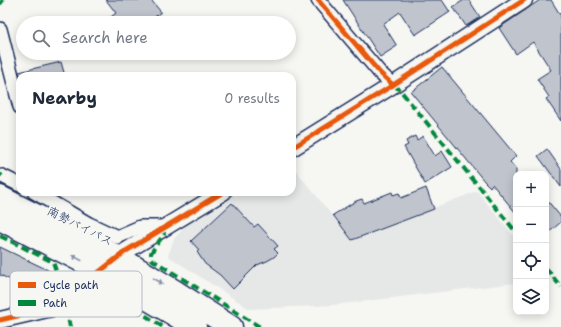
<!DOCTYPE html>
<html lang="en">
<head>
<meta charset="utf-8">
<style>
  :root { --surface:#fff; --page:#f6f6f7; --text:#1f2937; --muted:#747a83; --line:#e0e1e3 }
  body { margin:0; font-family:"Shantell Sans","Klee One",sans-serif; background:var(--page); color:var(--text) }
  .controls { position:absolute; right:12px; bottom:12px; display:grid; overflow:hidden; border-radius:8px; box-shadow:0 2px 10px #0003 }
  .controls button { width:36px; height:36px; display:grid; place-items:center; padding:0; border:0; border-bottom:1px solid var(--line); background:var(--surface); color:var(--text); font:20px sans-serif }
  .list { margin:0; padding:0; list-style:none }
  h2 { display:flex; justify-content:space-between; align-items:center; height:52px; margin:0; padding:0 16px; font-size:17px }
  h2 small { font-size:13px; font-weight:400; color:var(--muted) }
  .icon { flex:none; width:22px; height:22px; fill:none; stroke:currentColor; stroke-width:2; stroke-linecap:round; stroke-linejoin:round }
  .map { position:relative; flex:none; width:561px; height:327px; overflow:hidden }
  .search { position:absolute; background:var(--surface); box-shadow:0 2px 10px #0003; left:16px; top:16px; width:280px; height:44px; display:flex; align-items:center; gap:10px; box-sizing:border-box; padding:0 14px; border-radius:22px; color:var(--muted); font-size:15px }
  .panel { position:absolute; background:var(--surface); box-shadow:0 2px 10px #0003; left:16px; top:72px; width:280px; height:124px; border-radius:12px }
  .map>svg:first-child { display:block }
  .built { fill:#e6e7e7 }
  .building { fill:#c0c4cd; stroke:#1b2f5e }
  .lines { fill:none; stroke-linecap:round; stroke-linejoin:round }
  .minor-casing { stroke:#1b2f5e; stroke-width:16 }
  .tertiary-casing { stroke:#1b2f5e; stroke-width:19 }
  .trunk-casing { stroke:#1b2f5e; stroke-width:25 }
  .minor { stroke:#f6f6f2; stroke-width:13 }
  .tertiary { stroke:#f6f6f2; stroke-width:16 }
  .trunk { stroke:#f6f6f2; stroke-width:22 }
  .quiet { stroke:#00873e; stroke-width:4; stroke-dasharray:8 4; stroke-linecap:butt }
  .cycleway-casing { stroke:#f6f6f2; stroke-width:8 }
  .cycleway { stroke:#e8590c; stroke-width:5 }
  .oneway { fill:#8892a8 }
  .labels { text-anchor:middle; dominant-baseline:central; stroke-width:4; stroke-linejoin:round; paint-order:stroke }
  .street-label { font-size:12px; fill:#1b2f5e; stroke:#f6f6f2 }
  .key { fill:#f6f6f2; stroke:#b4bac6; stroke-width:1 }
  .key-label { font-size:11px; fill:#1b2f5e }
</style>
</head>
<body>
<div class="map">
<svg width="561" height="327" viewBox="0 0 561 327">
  <rect width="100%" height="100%" fill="#f6f6f2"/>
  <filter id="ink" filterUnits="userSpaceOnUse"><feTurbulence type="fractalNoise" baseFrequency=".025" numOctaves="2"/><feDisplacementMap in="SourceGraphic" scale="8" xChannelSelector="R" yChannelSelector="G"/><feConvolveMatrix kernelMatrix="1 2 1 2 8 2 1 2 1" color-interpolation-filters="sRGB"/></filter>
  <g filter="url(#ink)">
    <path class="built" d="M292,166L352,240L477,191L516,239V283L333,305L250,309L168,256L174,239L187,224L237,192H292Z"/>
    <path class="building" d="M106,0H151L161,12L147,23H103L116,13Z
      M343,0H442L450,12L415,35L400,12L383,24L397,46L380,57Z
      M464,0H469L480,17L466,26L453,7Z
      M540,0H551L561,16V121L546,99L549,97L537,79L551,70L533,42L516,54L499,28Z
      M61,62L65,76H20L19,72Z
      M442,67L516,156L510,162L516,169V213L492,184L490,187L485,182L411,92Z
      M415,136L417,140L423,136L435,156L442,151L452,167L425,184L404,147L408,145L406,141Z
      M547,149L561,169V187L538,156Z
      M426,188L434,209L352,240L333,215L356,201L362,199L364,203L392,192L393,195L399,193L401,198Z
      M546,199L561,217V222L546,235Z
      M232,203L254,227L258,224L278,246L274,249L278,253L274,257L267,261L257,265L233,289L220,275L205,264L197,252L199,250L191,241Z
      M0,247L48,270L55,297L33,303L30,289L0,275Z"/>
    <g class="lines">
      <g class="minor-casing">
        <path id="minor" d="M318,0L380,73L393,85
          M0,29L20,107
          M2,176L20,185
          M34,192L89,224L117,237L140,227H163"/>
      </g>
      <g class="tertiary-casing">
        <path id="tertiary" d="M292,148L393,85L524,0
          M0,320L52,308L65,304L85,283L126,251L223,192"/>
      </g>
      <g class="trunk-casing">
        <path id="trunk" d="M0,197L118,257L176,292L231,327
          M0,219L101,271L195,327"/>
      </g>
      <use href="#minor" class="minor"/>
      <use href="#tertiary" class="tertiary"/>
      <use href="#trunk" class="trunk"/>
      <path class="quiet" d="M0,4L3,0
        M393,85L400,90L516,232
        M0,174L2,176
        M163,227L164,234L151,253V259L260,327
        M0,236L53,262L64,294L65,304L70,327
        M546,268L561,287
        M72,297L76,299C90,295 90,286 106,290L163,327"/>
      <g class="cycleway-casing">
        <path id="cycleway" d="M318,0L380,73L393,85
          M292,148L393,85L524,0
          M0,320L52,308L65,304L85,283L126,251L223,192"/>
      </g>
      <use href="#cycleway" class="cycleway"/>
    </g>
    <defs><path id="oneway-solid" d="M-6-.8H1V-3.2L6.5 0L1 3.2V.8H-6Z"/></defs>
    <g class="oneway">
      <use href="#oneway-solid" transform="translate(77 258) rotate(-152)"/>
      <use href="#oneway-solid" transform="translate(158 281) rotate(32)"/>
    </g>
  </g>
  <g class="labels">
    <g class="street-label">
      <text transform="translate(80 226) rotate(27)">南勢バイパス</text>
    </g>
  </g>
  <rect x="10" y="271" width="132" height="46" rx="6" class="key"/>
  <rect x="18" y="282" width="18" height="6" fill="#e8590c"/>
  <rect x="18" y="300" width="18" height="6" fill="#00873e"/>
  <g class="key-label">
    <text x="43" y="289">Cycle path</text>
    <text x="43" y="307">Path</text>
  </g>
</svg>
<div class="controls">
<button>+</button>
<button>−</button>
<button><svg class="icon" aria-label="locate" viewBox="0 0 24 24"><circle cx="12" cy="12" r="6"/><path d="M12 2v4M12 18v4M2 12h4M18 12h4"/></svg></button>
<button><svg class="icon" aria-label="layers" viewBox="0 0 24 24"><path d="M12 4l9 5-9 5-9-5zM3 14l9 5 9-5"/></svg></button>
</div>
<div class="search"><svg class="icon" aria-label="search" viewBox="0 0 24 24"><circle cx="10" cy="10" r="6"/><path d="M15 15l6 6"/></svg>Search here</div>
<section class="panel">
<h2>Nearby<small>0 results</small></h2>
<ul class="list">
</ul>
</section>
</div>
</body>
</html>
